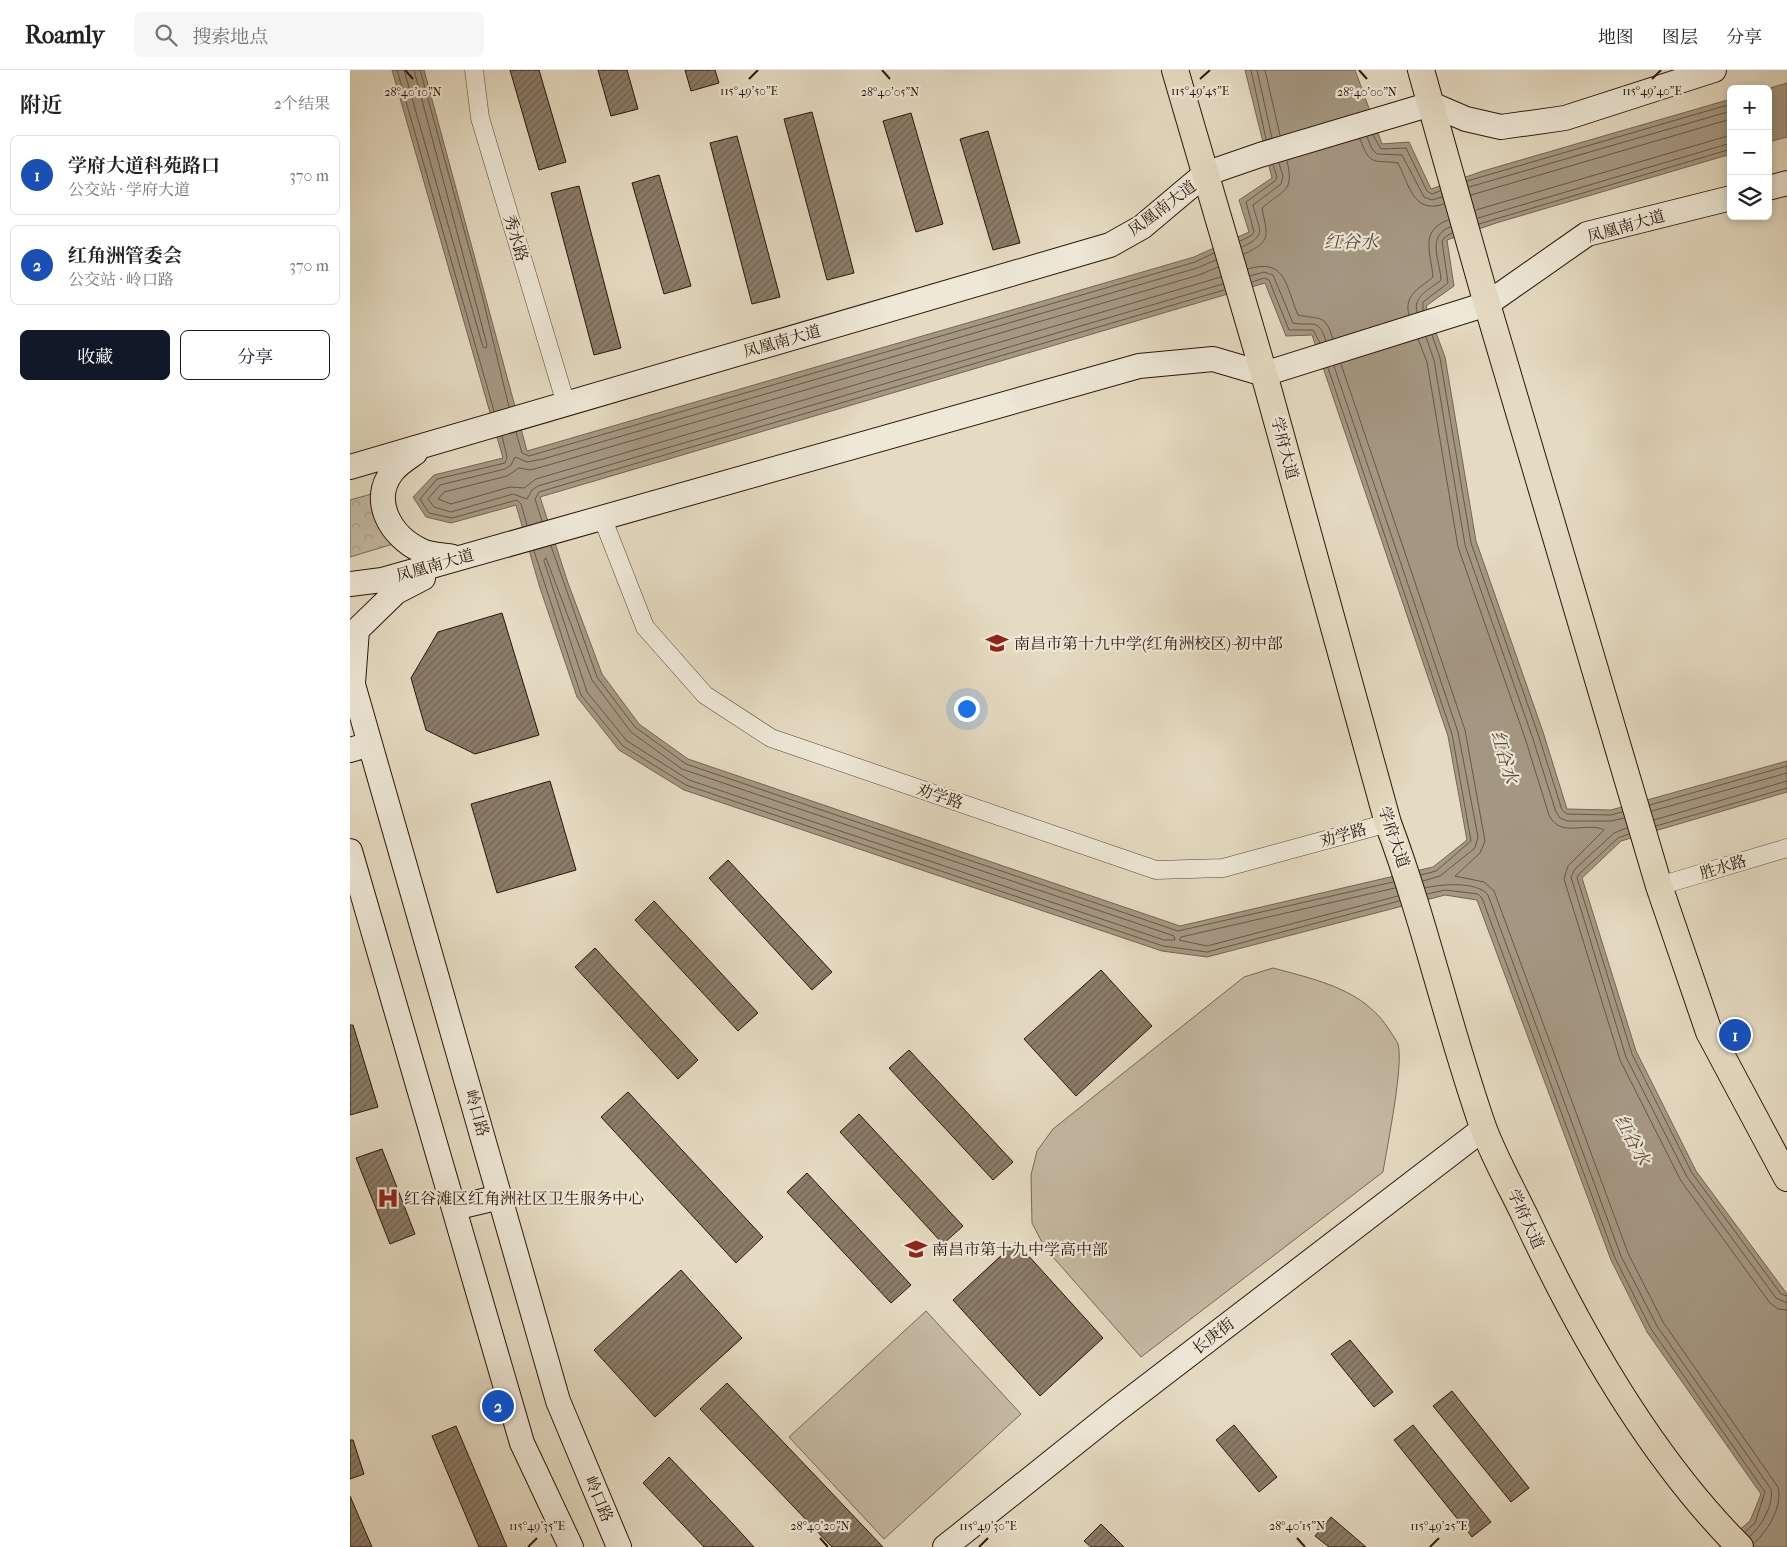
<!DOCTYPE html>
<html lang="zh">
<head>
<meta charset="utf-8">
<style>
  :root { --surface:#fff; --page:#f6f6f6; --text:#222; --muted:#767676; --line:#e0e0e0; --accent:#111827 }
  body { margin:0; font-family:"IM FELL French Canon","Noto Serif SC",serif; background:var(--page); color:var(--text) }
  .controls { position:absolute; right:15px; top:15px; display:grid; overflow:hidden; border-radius:8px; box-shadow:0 2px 8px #0003 }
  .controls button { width:45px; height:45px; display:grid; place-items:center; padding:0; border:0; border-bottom:1px solid var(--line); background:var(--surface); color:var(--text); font:25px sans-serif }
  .you { position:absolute; left:616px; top:638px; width:18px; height:18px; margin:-12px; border:4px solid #fff; border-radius:50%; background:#1a73e8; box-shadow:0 0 0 8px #1a73e833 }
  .badge { display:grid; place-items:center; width:32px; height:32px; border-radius:50%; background:var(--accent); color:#fff; font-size:16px; font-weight:700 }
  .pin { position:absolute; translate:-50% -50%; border:2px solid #fff; box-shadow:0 1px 5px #0006 }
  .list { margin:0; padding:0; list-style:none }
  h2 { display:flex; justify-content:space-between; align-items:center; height:65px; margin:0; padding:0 20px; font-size:21px }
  h2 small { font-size:16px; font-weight:400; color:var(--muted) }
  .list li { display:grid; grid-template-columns:32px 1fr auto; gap:15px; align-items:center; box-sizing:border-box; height:80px; margin:0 10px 10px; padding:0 10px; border:1px solid var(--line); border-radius:8px }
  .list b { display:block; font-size:19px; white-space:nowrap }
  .list p { margin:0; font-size:16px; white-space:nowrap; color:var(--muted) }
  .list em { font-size:16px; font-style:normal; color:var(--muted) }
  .actions { display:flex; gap:10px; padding:15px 20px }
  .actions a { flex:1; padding:11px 0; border:1px solid var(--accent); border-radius:8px; text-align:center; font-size:18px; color:var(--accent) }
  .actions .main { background:var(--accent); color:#fff }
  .icon { flex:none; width:28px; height:28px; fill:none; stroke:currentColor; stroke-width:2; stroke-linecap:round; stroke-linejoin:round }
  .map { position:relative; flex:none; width:1437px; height:1477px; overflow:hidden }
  header { display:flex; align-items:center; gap:30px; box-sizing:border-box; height:70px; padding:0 25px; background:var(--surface); border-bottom:1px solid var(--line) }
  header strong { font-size:24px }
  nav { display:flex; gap:28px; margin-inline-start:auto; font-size:18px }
  .search { width:350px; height:45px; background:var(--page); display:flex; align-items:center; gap:12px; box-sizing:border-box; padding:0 18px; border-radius:8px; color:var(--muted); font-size:19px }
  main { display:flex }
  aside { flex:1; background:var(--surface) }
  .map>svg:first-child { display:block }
  .park { fill:url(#park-crowns); stroke:#786756 }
  .pitch { fill:#c5b9a3; stroke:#786756 }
  .water { fill:#a59883; stroke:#746452; fill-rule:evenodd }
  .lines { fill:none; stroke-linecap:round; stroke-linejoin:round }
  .shore { stroke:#685646; stroke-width:1 }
  .building { fill:url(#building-hatch); stroke:#2a1509 }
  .street-casing { stroke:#594637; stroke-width:19 }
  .secondary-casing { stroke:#2a1509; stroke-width:26 }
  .primary-casing { stroke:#2a1509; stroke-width:28 }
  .street { stroke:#eee8d7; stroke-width:18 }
  .secondary { stroke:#eee8d7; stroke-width:24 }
  .primary { stroke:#e5dbc2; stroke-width:26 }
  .ticks { fill:none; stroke:#2a1509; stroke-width:2 }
  .labels { text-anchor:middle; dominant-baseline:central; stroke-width:4.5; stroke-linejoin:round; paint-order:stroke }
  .street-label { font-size:16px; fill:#2a1509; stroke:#eee8d7 }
  .poi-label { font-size:16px; fill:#2a1509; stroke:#eee8d7; text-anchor:start }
  .water-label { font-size:18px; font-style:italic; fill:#5b493a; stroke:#eee8d7 }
  .ticks-label { font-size:12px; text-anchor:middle; fill:#2a1509; stroke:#eee8d7; stroke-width:4.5; stroke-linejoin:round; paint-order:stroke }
</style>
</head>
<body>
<header>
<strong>Roamly</strong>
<div class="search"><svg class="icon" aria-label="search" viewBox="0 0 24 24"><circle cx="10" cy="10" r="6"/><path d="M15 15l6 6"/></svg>搜索地点</div>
<nav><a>地图</a><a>图层</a><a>分享</a></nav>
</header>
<main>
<aside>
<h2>附近<small>2个结果</small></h2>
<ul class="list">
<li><span class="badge" style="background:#1a4fb4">1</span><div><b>学府大道科苑路口</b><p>公交站 · 学府大道</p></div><em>370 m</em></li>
<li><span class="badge" style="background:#1a4fb4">2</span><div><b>红角洲管委会</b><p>公交站 · 岭口路</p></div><em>370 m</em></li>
</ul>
<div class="actions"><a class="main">收藏</a><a>分享</a></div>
</aside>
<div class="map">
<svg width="1437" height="1477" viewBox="0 0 1437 1477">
  <defs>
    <pattern id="park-crowns" width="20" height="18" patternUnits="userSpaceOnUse" patternTransform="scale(1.25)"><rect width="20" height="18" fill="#c5b9a3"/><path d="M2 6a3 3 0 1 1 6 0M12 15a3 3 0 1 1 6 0" fill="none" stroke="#a99e8b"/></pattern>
    <pattern id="building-hatch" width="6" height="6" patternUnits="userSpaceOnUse" patternTransform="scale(1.25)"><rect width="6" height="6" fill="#8b7c69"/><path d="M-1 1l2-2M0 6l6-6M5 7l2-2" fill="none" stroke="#726455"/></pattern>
  </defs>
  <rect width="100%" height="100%" fill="#e5dbc2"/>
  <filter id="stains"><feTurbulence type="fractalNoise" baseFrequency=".004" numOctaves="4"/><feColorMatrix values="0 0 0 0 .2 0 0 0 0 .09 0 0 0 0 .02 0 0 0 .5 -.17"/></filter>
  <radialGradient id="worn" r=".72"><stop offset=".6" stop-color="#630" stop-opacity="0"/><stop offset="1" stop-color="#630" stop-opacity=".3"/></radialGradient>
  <path class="park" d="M25,423L43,474L0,487V430Z"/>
  <path class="pitch" d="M923,898C967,910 1014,919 1040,961C1042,965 1046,969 1048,974C1054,994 1037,1077 1033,1102L791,1287L695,1178L682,1153L681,1105L687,1081L703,1059L894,907Z
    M576,1241L671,1344L534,1469L439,1367Z"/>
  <path class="water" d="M42,0H74L177,381L844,187L899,162L889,130L922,108L895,0H1005L1032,74L1059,72L1081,119L1133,101L1381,29V84L1146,153L1097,170L1104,216L1076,236L1095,287L1126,471L1193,662L1217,739L1261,740L1437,691V722L1271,771L1232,808L1286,981L1346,1101L1437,1224V1477H1369L1400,1451L1411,1424L1297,1262L1261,1190L1127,830L1095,825L857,887L812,881L334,720L269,680L227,627L190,518L166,435L101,453L76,447L63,427L84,405L153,388ZM915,213L936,266L962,265L1098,666L1117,770L1083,797L830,856L338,689L289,654L252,604L218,513L190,427Z
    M1437,13V67L1418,72L1417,19Z"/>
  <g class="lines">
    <path class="shore" d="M47,0L144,341
      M54,0L133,277L136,278L137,275L64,0
      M70,0L132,225L159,337
      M901,0L916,69
      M907,0L922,68
      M915,0L930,65
      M1023,65L1031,79L1056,78L1077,121L1082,124L1090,121
      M1017,67L1022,79L1027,84L1052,85L1074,127L1082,130L1092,127
      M1010,69C1021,98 1023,89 1048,93C1059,114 1063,145 1094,134
      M1117,111L1381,34
      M1119,117L1381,41
      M1121,125L1381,49
      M1126,140L1381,65
      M1128,148L1381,73
      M1129,154L1381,79
      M890,171L901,166L904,162L896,132L925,111L927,107L923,95
      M892,177C919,165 908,158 903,135L931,114L933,106L929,93
      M894,184C923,171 917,165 912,138C932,120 945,123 937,91
      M866,190L847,198L193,389L177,392L165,387L161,395L155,399L90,415L78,429L84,437L101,442L163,424L177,429L182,420L188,416L873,214
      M868,197L849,205L195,396L180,400L169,398L157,406L94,422L88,429L101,434L160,417L174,418L186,409L871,207
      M898,199C936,187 936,217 948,245C970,250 975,243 983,269
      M900,206L914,202L923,205L943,253C962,257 968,246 976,271
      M902,212L914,208L919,210L939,260H963L970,273
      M1073,240V232L1098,213L1092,171L1095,167L1102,163
      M1067,242C1062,226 1081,219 1091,210C1090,190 1076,166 1100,157
      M1059,245C1053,224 1071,218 1083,207C1081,182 1069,161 1098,150
      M1082,265L1090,288L1121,473L1188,664L1212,740L1217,744L1261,745L1272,742
      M1076,267L1084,290L1115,475L1182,666L1206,742L1210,748L1217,751H1261L1274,748
      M1068,269L1077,292L1108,477L1175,668L1199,745C1210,769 1237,751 1254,760L1218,796L1214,809L1270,990L1331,1111L1420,1233L1428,1239L1437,1240
      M991,294L1115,660L1135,771L1130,783L1105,806L1134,812L1144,821L1278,1183L1313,1252L1428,1417C1433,1436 1418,1461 1404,1473
      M984,296L1108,662L1128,767L1125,778L1090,806L1073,811
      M978,298L1102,664L1121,771L1086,801L1071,805
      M166,362L172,383L179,386L845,192L864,183
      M152,366L157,387L155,393L87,409L70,429L79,443L102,448L167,430L171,434L177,455
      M192,451L185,429L189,422L874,220
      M201,476L247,607L285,657L336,694L828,861L1043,812
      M184,481L231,625L273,676L336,715L813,876L857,882L1049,831
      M196,488L242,610L281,662L332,699L824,866L825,870H814L339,710L277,671L237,622L194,491Z
      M1300,735L1437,696
      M1302,741L1437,703
      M1304,750L1437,711
      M1306,756L1437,718
      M1277,758L1264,763L1225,799L1221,807L1276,987L1337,1107L1426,1228L1437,1233
      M1279,764L1268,768L1229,804L1227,808L1282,984L1342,1103L1431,1224L1437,1226
      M1045,818L831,867L829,870L857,876L1048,826
      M1075,818C1091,814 1127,811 1138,825L1271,1186L1307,1256L1421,1419C1424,1435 1411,1457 1400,1466
      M1077,824L1095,820L1128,824L1132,828L1265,1188L1301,1259L1415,1422L1405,1453L1395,1462"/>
  </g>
  <path class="building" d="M160,0H189L216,92L189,100Z
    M248,0H277L288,39L261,46Z
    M335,0H365L369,13L341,21Z
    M462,42L504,203L477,210L434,49Z
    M561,43L593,154L566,162L533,51Z
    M638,61L670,173L643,180L610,69Z
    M387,66L430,227L402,234L360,73Z
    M309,105L341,216L314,224L282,113Z
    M229,116L271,278L244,285L201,123Z
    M152,543L189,665L125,684L76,660L61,608L88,562Z
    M200,711L226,800L147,823L121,734Z
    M378,790L482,902L462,920L359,808Z
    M304,831L408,943L388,961L285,850Z
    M245,878L348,990L328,1009L225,897Z
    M751,900L802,956L726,1026L674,969Z
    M0,955H3L28,1037L0,1045Z
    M559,980L663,1092L643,1110L539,998Z
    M278,1022L413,1167L386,1193L251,1047Z
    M509,1044L613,1156L593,1174L490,1062Z
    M32,1079L65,1164L40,1174L6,1088Z
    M457,1103L561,1215L541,1233L437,1122Z
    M666,1172L753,1268L690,1326L603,1230Z
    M331,1200L392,1268L305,1347L244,1280Z
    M1000,1270L1043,1322L1024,1337L981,1284Z
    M377,1313L458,1398L533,1477H482L423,1415L350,1339Z
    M1102,1321L1179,1418L1161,1432L1083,1336Z
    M884,1355L927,1407L909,1422L866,1370Z
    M1063,1355L1141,1452L1122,1467L1044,1370Z
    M106,1356L157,1477H129L82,1366Z
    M0,1370H3L14,1404L0,1409Z
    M319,1387L383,1454L404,1477H354L293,1413Z
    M0,1426L22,1477H0Z
    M981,1447L1016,1477H979L965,1466Z
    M751,1454L774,1477H741L734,1471Z"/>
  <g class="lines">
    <g class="street-casing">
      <path id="street" d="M124,0L130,48L216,334
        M252,447L295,557L355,625L421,668L806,800L873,798L1038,753
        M1309,816L1437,778"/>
    </g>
    <g class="secondary-casing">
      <path id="secondary" d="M1418,118L1437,113
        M65,383C58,388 47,395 42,402C20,431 41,466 70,480C79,485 93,485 103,487
        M0,397L760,175L792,157L855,104L910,85L1081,34L1116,49L1151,57L1215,48L1364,0
        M0,514L32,510L789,296L863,289L914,304L1137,234L1237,164L1381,128
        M0,604L208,1331L269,1477
        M3,613L7,560L46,522L73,508
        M0,680L20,674
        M0,781L172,1373L221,1477
        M104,1138L150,1127
        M595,1477L764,1342L1133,1059"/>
    </g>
    <g class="primary-casing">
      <path id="primary" d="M825,0L914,304L1038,753C1075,852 1098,957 1133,1057C1144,1087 1161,1117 1175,1146C1229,1262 1299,1386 1390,1477
        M1071,0L1137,234L1309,816L1359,962L1437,1108"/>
    </g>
    <use href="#street" class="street"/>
    <use href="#secondary" class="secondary"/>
    <use href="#primary" class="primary"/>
  </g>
  <path class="ticks" d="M55,0L63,9M532,0L540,9M1009,0L1017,9M399,9L408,0M850,9L860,0M1302,9L1311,0M470,1468L478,1477M947,1468L955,1477M178,1477L187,1468M629,1477L638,1468M1080,1477L1089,1468"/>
  <defs>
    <g id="school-bare" transform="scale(1.725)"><path d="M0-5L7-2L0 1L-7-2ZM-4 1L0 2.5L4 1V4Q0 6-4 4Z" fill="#8f2418" stroke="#eee8d7" stroke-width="2.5" paint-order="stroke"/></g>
    <g id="hospital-bare" transform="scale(1.725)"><path d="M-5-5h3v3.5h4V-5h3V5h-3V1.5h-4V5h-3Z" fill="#8f2418" stroke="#eee8d7" stroke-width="2.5" paint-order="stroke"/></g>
  </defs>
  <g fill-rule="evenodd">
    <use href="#school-bare" x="647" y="573"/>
    <use href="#hospital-bare" x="38" y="1128"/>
    <use href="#school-bare" x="566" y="1179"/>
  </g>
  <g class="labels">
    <g class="street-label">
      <text transform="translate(812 138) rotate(-37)">凤凰南大道</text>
      <text transform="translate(1276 156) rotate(-16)">凤凰南大道</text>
      <text transform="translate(166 168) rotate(73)">秀水路</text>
      <text transform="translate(432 271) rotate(-16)">凤凰南大道</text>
      <text transform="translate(935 378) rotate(75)">学府大道</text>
      <text transform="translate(85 495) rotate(-16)">凤凰南大道</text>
      <text transform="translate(590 726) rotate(19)">劝学路</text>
      <text transform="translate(993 765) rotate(-16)">劝学路</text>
      <text transform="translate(1044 767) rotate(71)">学府大道</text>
      <text transform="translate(1373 797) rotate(-17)">胜水路</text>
      <text transform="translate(127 1043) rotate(74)">岭口路</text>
      <text transform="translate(1176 1149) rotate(65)">学府大道</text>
      <text transform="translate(863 1266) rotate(-38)">长庚街</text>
      <text transform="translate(249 1429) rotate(67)">岭口路</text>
    </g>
    <g class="poi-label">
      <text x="664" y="573">南昌市第十九中学(红角洲校区)-初中部</text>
      <text x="54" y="1128">红谷滩区红角洲社区卫生服务中心</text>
      <text x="582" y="1179">南昌市第十九中学高中部</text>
    </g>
    <g class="water-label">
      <text x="1001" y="172">红谷水</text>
      <text transform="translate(1154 687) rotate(74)">红谷水</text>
      <text transform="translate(1282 1070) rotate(62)">红谷水</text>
    </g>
  </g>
  <g class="ticks-label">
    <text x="399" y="25">115°49'50"E</text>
    <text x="850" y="25">115°49'45"E</text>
    <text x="1302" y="25">115°49'40"E</text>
    <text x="63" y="26">28°40'10"N</text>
    <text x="540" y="26">28°40'05"N</text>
    <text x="1017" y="26">28°40'00"N</text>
    <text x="470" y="1460">28°40'20"N</text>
    <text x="947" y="1460">28°40'15"N</text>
    <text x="187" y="1460">115°49'35"E</text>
    <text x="638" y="1460">115°49'30"E</text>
    <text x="1089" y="1460">115°49'25"E</text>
  </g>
  <rect width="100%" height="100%" filter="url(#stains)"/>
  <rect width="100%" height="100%" fill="url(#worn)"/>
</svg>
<div class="controls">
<button>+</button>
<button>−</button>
<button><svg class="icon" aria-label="layers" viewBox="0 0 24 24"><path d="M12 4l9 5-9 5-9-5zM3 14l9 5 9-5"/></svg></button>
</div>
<div class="you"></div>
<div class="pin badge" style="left:1385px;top:965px;background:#1a4fb4">1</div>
<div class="pin badge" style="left:148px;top:1336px;background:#1a4fb4">2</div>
</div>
</main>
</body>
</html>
